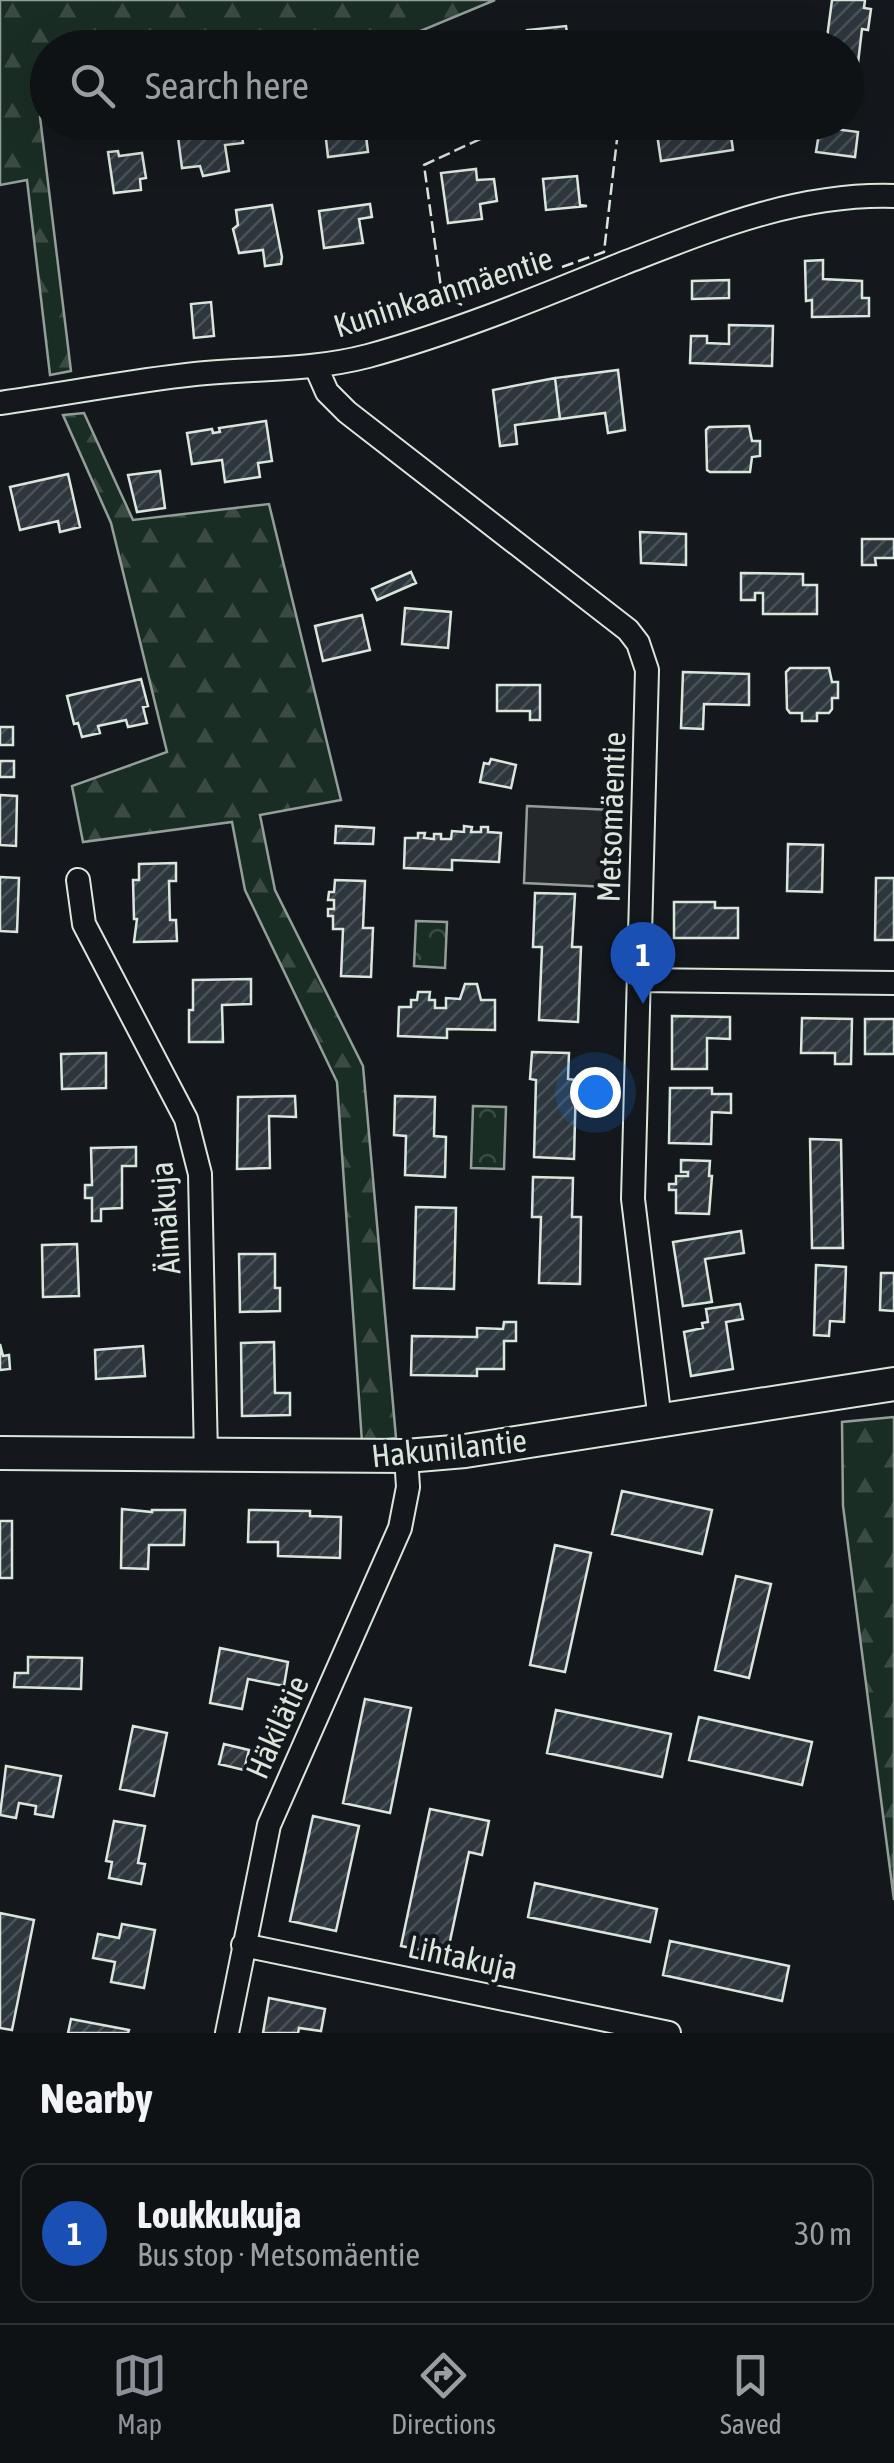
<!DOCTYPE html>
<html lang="en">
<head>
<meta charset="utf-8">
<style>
  :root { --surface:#0f1215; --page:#181b1e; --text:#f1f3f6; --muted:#9b9ea0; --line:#2f3234; --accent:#8c9099 }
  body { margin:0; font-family:"Asap Condensed",sans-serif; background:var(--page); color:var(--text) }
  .you { position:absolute; left:595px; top:1092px; width:35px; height:35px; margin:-25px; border:8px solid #fff; border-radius:50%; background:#1a73e8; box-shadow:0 0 0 15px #1a73e833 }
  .badge { display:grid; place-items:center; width:65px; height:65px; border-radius:50%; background:var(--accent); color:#fff; font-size:32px; font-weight:700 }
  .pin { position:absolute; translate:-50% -82px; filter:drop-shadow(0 2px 5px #0008) }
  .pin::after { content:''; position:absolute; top:52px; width:35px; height:30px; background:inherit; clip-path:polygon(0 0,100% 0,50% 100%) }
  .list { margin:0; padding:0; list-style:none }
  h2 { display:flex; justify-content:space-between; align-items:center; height:130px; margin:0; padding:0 40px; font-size:42px }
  h2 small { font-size:32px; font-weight:400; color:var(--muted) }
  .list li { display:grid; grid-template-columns:65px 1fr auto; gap:30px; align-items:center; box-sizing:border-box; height:140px; margin:0 20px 20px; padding:0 20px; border:2px solid var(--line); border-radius:20px }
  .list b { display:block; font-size:38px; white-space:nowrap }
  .list p { margin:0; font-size:32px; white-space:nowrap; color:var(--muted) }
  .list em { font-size:32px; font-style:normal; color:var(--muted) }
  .icon { flex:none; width:55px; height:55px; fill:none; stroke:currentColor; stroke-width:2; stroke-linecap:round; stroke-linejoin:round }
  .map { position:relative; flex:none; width:894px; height:2033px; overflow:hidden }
  .search { position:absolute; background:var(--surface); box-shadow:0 10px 40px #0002; left:30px; right:30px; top:30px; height:110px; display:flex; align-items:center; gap:25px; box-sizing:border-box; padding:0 35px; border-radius:55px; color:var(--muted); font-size:38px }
  .sheet { height:290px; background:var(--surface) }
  nav { display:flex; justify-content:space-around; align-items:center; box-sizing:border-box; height:140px; border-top:2px solid var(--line); background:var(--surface); font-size:28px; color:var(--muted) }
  nav a { display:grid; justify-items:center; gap:5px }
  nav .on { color:var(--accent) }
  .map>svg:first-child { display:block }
  .forest { fill:url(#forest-firs); stroke:#939e99; stroke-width:2.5 }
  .park { fill:url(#park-crowns); stroke:#939e99; stroke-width:2.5 }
  .parking { fill:#24282b; stroke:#939e99; stroke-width:2.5 }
  .building { fill:url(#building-hatch); stroke:#d8e6dc; stroke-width:2.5 }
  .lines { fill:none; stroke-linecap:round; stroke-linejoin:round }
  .street-casing { stroke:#d8e6dc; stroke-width:26 }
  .secondary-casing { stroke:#d8e6dc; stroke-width:36 }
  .street { stroke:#14181c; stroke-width:22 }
  .secondary { stroke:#14181c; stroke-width:32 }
  .fence { stroke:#d8e6dc; stroke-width:2.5; stroke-dasharray:12 5; stroke-linecap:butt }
  .labels { text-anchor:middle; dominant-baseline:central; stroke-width:8; stroke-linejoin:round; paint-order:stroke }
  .street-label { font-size:32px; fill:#d8e6dc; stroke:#14181c }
</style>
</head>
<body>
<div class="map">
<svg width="894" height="2033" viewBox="0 0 894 2033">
  <defs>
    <pattern id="forest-firs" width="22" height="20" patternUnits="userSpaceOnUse" patternTransform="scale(2.5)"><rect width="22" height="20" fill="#1a2d24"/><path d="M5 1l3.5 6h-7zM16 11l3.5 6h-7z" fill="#3b4b43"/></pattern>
    <pattern id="park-crowns" width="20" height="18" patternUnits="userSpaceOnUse" patternTransform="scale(2.5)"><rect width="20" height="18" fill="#1a2d24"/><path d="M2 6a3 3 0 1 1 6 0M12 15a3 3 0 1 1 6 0" fill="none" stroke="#3b4b43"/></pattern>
    <pattern id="building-hatch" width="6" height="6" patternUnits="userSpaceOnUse" patternTransform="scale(2.5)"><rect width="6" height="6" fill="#2c363c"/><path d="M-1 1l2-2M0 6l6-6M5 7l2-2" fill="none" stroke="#4a5358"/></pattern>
  </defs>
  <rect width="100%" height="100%" fill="#14181c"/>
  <path class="forest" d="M0,0H495L382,47L48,48L47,115L40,117L71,371L50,375L27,180L0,185Z
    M84,413L133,520L269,504L341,800L260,815L275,890L363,1066L396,1438L362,1442L337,1082L245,890L232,822L83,842L72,786L167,752L111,523L63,415Z
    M894,1417V1900L843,1506L842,1422Z"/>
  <path class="park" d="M416,921L447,922L445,968L414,966Z
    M473,1106L506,1107L504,1169L471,1168Z"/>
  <path class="parking" d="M527,806L612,810L608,887L524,883Z"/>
  <path class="building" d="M832,0H865L864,8L871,9L868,30L862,29L858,63L852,62L847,106L846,48H820L821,38H827Z
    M566,26L568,40L576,39L577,48H529L527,30Z
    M324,122H376V126L365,128L368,152L328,157Z
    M672,122H734L735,128L730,129L733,150L661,161L657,134L673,132Z
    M820,127L858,132L855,157L816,152Z
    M241,128L243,143L225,145L229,171L203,176L200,166L182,168L178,137Z
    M118,151L119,156L142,153L146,178L140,179L141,190L114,193L108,152Z
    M476,169L477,180L494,179L497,201L480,204L482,219L448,223L441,173Z
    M577,176L580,205L587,206L546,210L543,179Z
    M370,204L372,217L359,219L363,243L324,248L319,211Z
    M272,205L282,257L281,264L265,266L263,250L239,253L233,229L238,225L236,210Z
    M823,260V279L862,281V298H869V316L812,317V300L806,301L805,261Z
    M729,280V298L692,299V281Z
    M211,302L214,336L194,338L191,304Z
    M729,325L773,326L772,366L690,363L691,336H707V343L729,344Z
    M618,370L625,430L608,433L605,413L560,419L555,378Z
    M555,378L560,419L515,425L517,444L500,446L493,390Z
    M266,421L272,461L258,463L260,477L225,482L222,460L192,464L187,433L212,429L213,433L220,432L219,428Z
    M749,426L752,441H760V456L752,457L750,472H710L707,470L706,430L709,427Z
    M160,471L165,508L137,512L128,475Z
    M68,474L80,527L60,532L58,521L20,530L10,487Z
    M640,532L686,534V565L641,563Z
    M862,539H894V558H875L876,565H862Z
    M411,572L416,583L377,600L372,589Z
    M741,573L803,574V585H817V614H763V593H755V600H741Z
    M405,608L451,612L448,648L402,644Z
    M362,615L370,650L323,661L315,626Z
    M790,668H829L832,682H838V698H832V709L829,713H817V721H802V713H790L787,709L786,672Z
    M683,672L749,674V705L704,704L703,729L681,728Z
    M141,679L148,706L143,707L147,723L128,727L126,720L98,726L100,733L82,737L78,723L74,724L67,696Z
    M497,685H540V720H530V711H497Z
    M0,727H13V745H0Z
    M491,759L516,765L511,788L480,782L484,763L489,764Z
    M0,761H14V777H0Z
    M0,795L17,796L16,846L0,845Z
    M336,826L374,828L373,844L335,843Z
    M464,826L472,827L471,832H481V827H488V832L501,833L499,862L452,860V870L404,868L405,838H418V833H425L424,838L434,839V834H441V839H451L452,831L464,832Z
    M788,844L823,845L822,892L787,891Z
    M176,863V881H169L170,920H176L177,941L134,942L137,919H134L133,880H139V864Z
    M0,877L19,878L17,932L0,931Z
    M876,878H894V940H875Z
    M335,880L365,881L363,928H373L371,977L341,976L343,929H333V916H328V909H334V900H328L329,892H334Z
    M535,893L575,894L572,947H581L578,1022L539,1020L542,947H533Z
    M674,902H715V908H738V938H674Z
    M251,979V1004L222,1005L223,1042H189V1010H193V980Z
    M465,984H477L481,1000H495V1030L447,1029V1038L398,1036L399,1007H411V1000H417L418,992H430L429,1000H435V1008H446V998L460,999Z
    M672,1016L730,1017V1039L707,1038V1069H672Z
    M802,1018L852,1019L851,1064H835V1053H801Z
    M865,1019H894V1054H865Z
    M532,1052L569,1053L568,1079L576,1080L574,1159L534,1157L536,1080L530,1079Z
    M106,1053V1088L62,1089L61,1054Z
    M670,1088H712V1094H731V1113L712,1112L711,1144L669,1143Z
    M295,1096L296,1117L269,1116L270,1168L237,1169L238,1097Z
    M395,1096L435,1097L434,1136L446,1137L445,1177L405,1175L406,1136L394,1135Z
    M810,1139L841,1140L843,1248H812Z
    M136,1147V1166H122V1208L101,1209V1221H92V1198H85V1185H92L91,1148Z
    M681,1160L710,1161L709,1176H712L709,1214L676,1213V1190H669V1184H676V1176H688V1172H681Z
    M533,1177L573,1178L572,1217H581L580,1284L539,1283L541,1217H532Z
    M416,1207L456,1208L454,1289L414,1288Z
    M741,1231L744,1253L705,1259L712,1302L683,1306L673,1242Z
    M77,1244L79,1296L43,1297L42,1245Z
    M239,1254H275V1288H280V1311L240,1312Z
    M816,1265L846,1267L844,1322L830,1321L829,1336L814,1335Z
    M881,1273H894V1311L880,1310Z
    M740,1304L743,1319L726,1322L733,1369L691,1376L684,1332L703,1328L702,1323L708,1322L706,1309Z
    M504,1322H516V1341H504V1369H477V1376L411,1375L412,1336L477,1337V1328L503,1329Z
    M274,1342L275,1393H290V1415L242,1416L241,1343Z
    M0,1344L3,1356L9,1355L10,1369L0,1370Z
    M143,1346L145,1376L96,1379L95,1350Z
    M622,1491L712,1510L702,1554L612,1534Z
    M122,1509L152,1512V1510H185L184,1545H149L148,1569L121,1568Z
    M249,1510L310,1511V1516L341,1517L340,1558L278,1556V1542H248Z
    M0,1521H12V1578H0Z
    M555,1545L591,1553L565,1672L530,1665Z
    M736,1576L771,1584L749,1678L715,1670Z
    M220,1648L288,1662L284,1686L248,1679L242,1709L210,1703Z
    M28,1657L82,1658L81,1689L14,1687L15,1673H28Z
    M365,1699L411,1708L390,1813L343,1803Z
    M556,1710L671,1734L662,1777L547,1753Z
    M699,1717L812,1742L802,1785L689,1760Z
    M133,1726L167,1733L154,1796L120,1789Z
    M224,1744L249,1750L244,1770L219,1764Z
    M6,1766L61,1776L53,1817L35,1814L36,1806L19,1803L16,1818L0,1815Z
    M430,1809L489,1821L482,1855L469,1852L447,1955L401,1946Z
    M313,1816L359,1826L336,1931L290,1921Z
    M114,1821L145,1826L138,1863L145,1864L141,1884L109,1878L112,1862L106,1861Z
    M535,1883L657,1909L650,1942L528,1917Z
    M0,1913L34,1920L12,2030L0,2028Z
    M122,1924L155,1930L144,1988L111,1982L115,1962L93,1958L98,1934L119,1938Z
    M670,1941L789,1966L782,2001L663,1975Z
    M269,1998L325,2009L321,2031L299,2028L298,2033H263Z
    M71,2019L129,2030L128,2033H68Z"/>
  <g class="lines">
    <g class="street-casing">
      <path id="street" d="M316,367L327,392L347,412L628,630L638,643L647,670L633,1199L660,1421
        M0,403C65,394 130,381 195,374C253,368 311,371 368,356C456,332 540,297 624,263C712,229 798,193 894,196
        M78,880L84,924L186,1119L200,1174L206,1457
        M639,980L894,983
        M243,1945L669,2033
        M227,2033L269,1825L400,1528L408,1487L406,1456"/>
    </g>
    <g class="secondary-casing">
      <path id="secondary" d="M0,1453L406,1456L465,1451L894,1384"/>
    </g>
    <use href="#street" class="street"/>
    <use href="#secondary" class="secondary"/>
    <path class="fence" d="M562,267L604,252L619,122
      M462,305L442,295L424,165L517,122"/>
  </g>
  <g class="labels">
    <g class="street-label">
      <text transform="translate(443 292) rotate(-18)">Kuninkaanmäentie</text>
      <text transform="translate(611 817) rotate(-88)">Metsomäentie</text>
      <text transform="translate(165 1218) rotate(-94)">Äimäkuja</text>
      <text transform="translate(449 1448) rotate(-6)">Hakunilantie</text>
      <text transform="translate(277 1727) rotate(-66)">Häkilätie</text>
      <text transform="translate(463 1957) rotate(12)">Lihtakuja</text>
    </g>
  </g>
</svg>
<div class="you"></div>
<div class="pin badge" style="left:643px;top:1004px;background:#1a4fb4">1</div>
<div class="search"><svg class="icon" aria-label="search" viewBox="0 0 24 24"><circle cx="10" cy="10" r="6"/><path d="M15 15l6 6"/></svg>Search here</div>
</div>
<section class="sheet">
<h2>Nearby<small></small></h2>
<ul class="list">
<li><span class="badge" style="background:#1a4fb4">1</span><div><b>Loukkukuja</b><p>Bus stop · Metsomäentie</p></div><em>30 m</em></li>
</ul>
</section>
<nav>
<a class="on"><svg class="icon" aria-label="map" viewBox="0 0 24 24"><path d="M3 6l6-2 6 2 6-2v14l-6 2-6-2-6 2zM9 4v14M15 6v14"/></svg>Map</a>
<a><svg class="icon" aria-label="directions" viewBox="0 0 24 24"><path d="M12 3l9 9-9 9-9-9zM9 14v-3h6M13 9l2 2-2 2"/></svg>Directions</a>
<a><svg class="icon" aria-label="saved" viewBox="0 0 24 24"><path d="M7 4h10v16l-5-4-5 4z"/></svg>Saved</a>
</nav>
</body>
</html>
